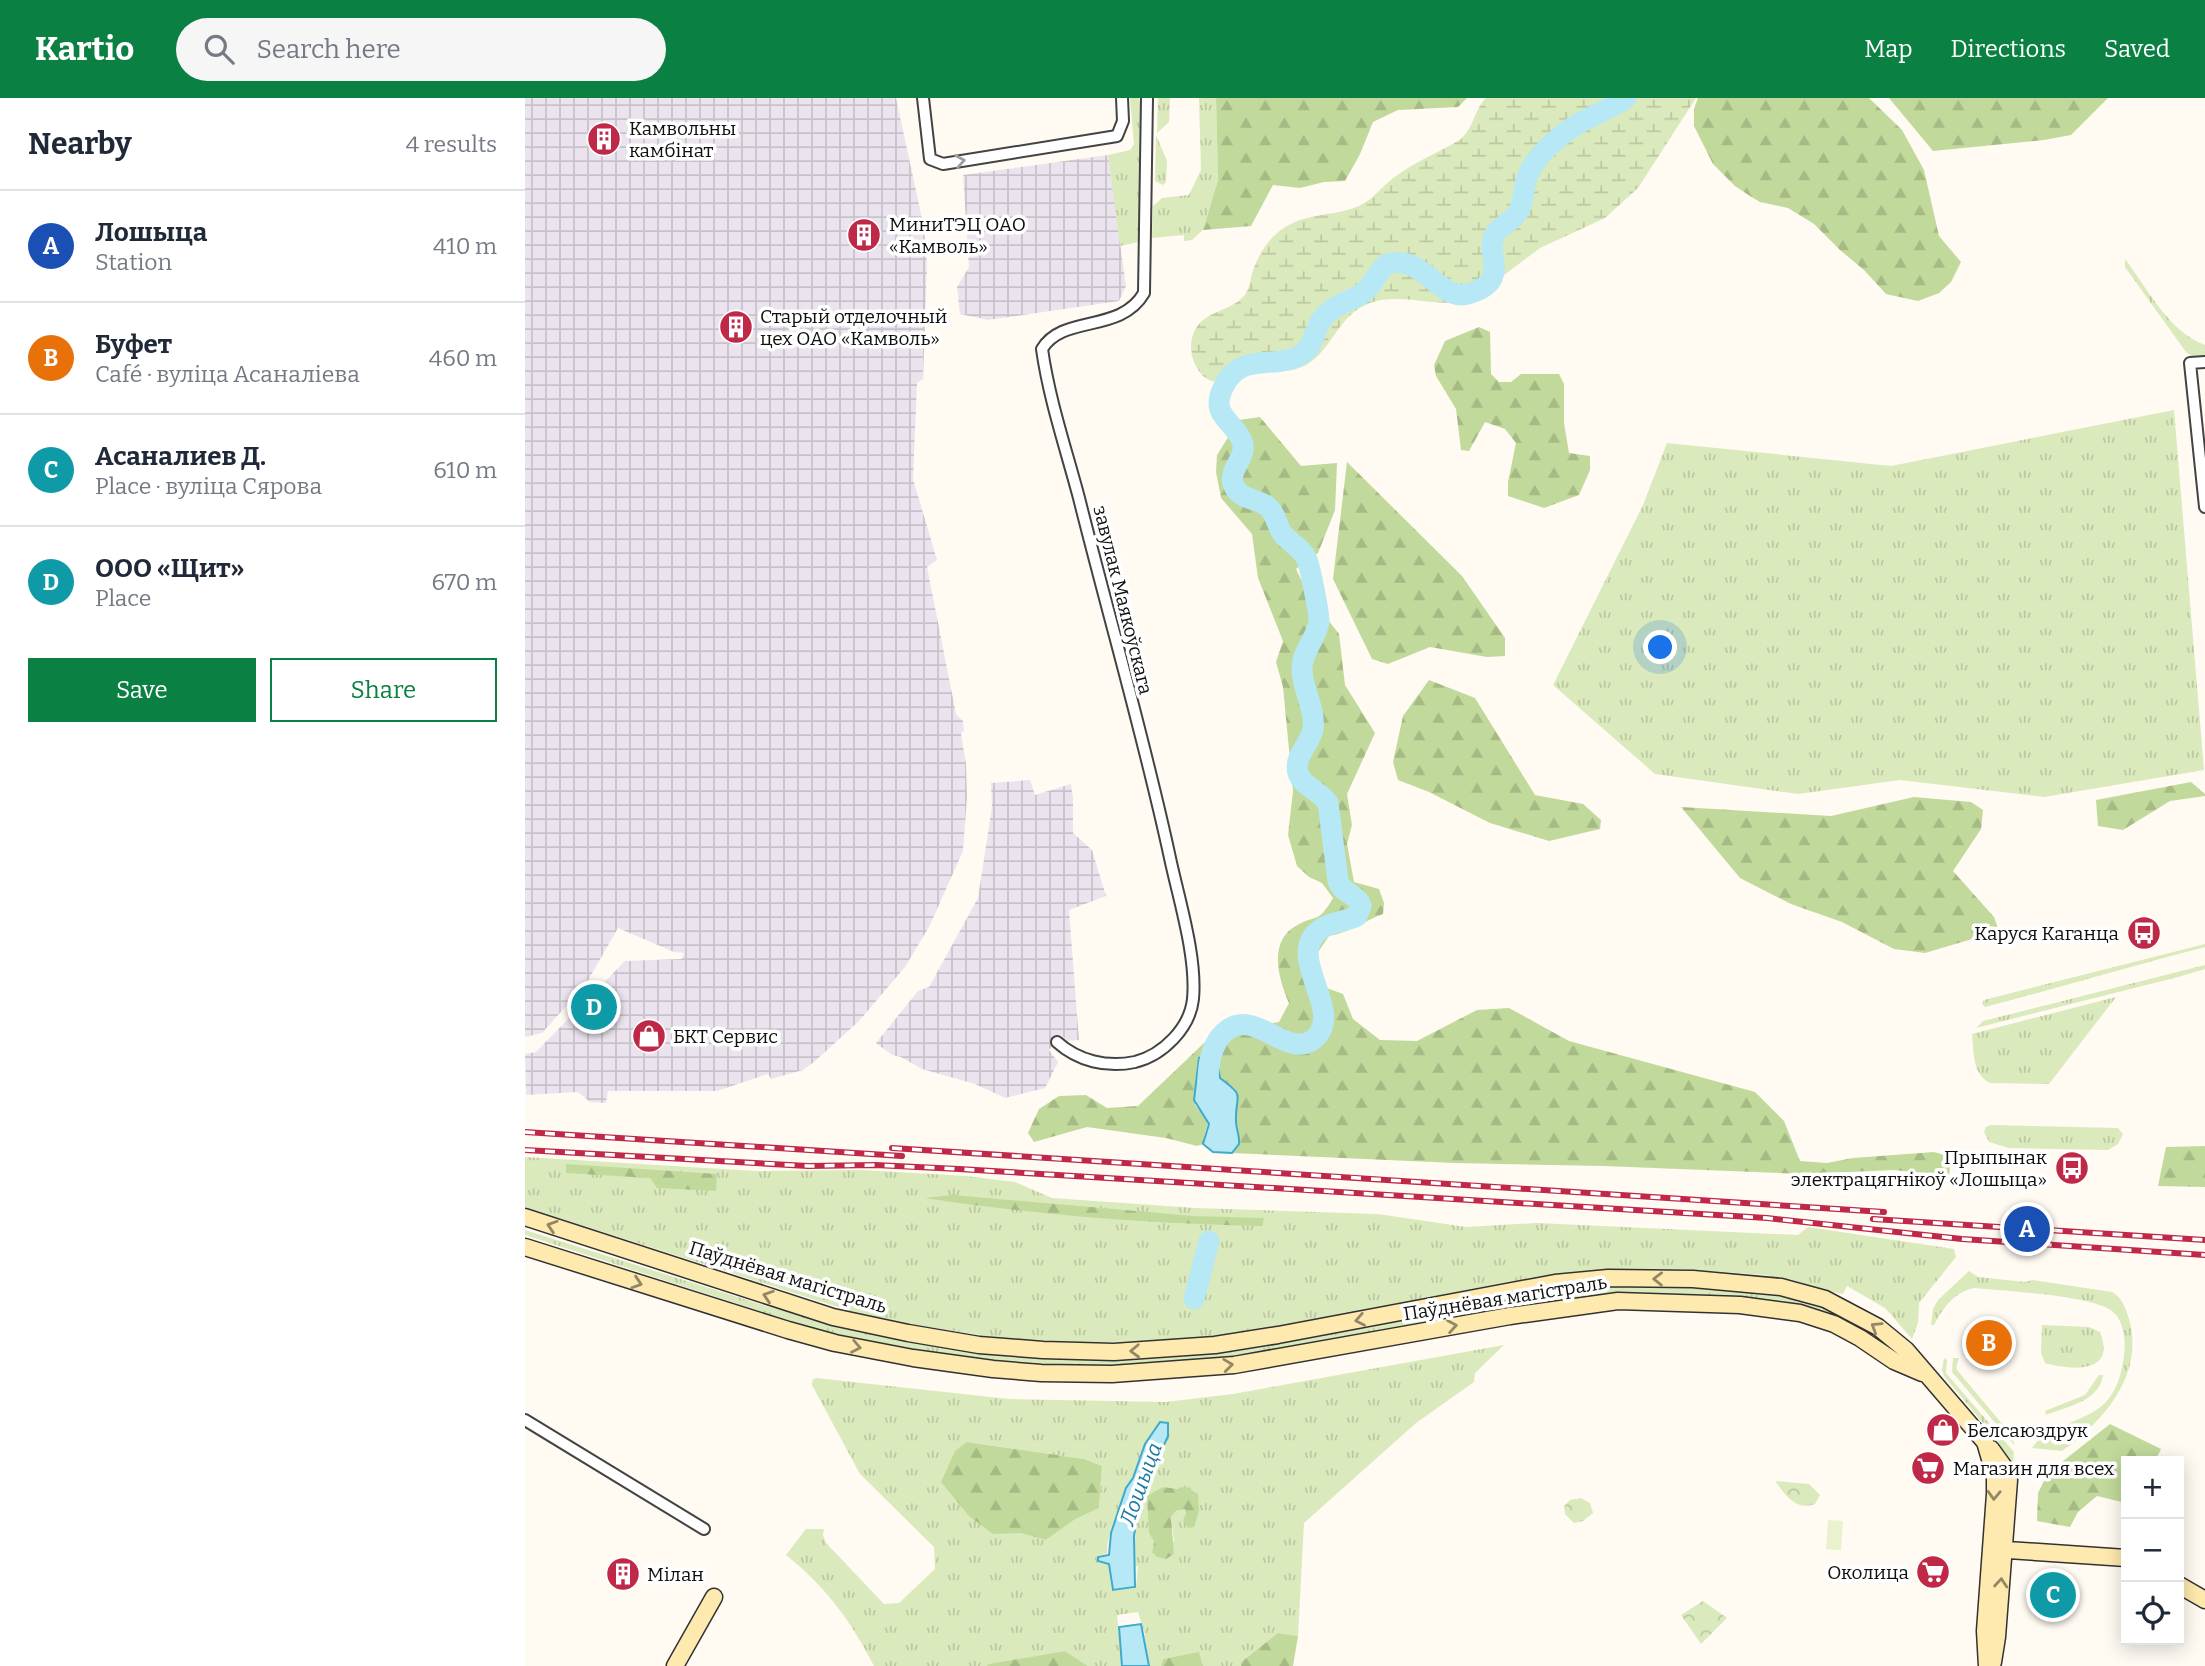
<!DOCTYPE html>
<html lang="en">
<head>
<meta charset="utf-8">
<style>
  :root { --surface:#fff; --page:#f6f6f7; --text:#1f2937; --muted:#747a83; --line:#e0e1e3; --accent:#0b8043 }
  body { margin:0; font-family:Bitter,serif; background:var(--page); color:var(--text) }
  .controls { position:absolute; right:21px; bottom:21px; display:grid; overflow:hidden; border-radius:0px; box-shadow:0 4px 18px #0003 }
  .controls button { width:63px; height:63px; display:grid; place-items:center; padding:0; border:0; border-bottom:2px solid var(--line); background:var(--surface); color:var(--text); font:35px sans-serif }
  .you { position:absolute; left:1136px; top:550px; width:24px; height:24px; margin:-18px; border:5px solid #fff; border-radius:50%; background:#1a73e8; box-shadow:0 0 0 10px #1a73e833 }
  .badge { display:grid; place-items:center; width:46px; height:46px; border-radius:50%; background:var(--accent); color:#fff; font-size:23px; font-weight:700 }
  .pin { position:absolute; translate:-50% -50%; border:4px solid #fff; box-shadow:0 2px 7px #0006 }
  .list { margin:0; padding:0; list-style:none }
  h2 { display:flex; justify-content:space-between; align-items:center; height:91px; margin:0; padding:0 28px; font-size:30px }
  h2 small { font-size:23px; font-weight:400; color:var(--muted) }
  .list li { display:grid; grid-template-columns:46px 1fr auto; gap:21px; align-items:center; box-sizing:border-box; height:112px; padding:0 28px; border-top:2px solid var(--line) }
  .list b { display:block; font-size:26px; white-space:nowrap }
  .list p { margin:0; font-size:23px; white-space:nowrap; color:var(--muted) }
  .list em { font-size:23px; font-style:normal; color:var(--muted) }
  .actions { display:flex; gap:14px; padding:21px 28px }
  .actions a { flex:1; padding:16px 0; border:2px solid var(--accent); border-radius:0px; text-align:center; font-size:24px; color:var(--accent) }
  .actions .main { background:var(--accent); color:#fff }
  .icon { flex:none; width:38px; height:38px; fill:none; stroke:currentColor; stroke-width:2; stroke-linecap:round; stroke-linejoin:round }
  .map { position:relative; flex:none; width:1680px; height:1568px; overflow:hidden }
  header { display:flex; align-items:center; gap:42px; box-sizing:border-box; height:98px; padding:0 35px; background:var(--accent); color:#fff }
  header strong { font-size:33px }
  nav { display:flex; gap:38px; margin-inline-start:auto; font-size:24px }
  .search { width:490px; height:63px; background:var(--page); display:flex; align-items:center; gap:18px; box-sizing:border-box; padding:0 24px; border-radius:38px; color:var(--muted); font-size:26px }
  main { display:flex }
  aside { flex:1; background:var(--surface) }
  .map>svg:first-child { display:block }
  .industrial { fill:url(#industrial-grid) }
  .grass { fill:url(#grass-tufts); fill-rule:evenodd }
  .forest { fill:url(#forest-firs) }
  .wetland { fill:url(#wetland-marsh) }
  .park { fill:url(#park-crowns) }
  .pitch { fill:#eaf1cd }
  .water { fill:#b7e8f6; stroke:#3faacc; stroke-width:2 }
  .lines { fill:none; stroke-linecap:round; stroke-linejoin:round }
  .river { stroke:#b7e8f6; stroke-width:21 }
  .street-casing { stroke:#434343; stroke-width:14 }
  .secondary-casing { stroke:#323232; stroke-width:19 }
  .street { stroke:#fff; stroke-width:10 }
  .secondary { stroke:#fee9ae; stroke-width:16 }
  .rail-casing { stroke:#bf2847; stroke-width:6 }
  .rail { stroke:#fff; stroke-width:3.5; stroke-dasharray:10; stroke-linecap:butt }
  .oneway { stroke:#9f9f9f }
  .oneway2 { stroke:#938767 }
  .labels { text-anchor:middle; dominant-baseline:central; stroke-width:7; stroke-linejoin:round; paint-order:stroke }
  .poi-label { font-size:19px; fill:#101010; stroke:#fff; text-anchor:start }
  .street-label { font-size:19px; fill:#101010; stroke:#fff }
  .water-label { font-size:21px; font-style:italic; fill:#197ba1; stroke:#fff }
</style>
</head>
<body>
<header>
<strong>Kartio</strong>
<div class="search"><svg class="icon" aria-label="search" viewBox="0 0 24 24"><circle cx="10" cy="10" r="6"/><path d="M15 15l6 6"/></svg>Search here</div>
<nav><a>Map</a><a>Directions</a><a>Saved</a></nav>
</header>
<main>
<aside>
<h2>Nearby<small>4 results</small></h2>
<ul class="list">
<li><span class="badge" style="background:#1a4fb4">A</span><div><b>Лошыца</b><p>Station</p></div><em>410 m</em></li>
<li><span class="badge" style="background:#e8710a">B</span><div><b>Буфет</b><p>Café · вуліца Асаналіева</p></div><em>460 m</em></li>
<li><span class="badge" style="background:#0f9aa8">C</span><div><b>Асаналиев Д.</b><p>Place · вуліца Сярова</p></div><em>610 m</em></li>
<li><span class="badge" style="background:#0f9aa8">D</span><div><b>ООО «Щит»</b><p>Place</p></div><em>670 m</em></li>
</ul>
<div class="actions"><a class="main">Save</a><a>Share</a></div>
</aside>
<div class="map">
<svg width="1680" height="1568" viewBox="0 0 1680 1568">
  <defs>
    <pattern id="industrial-grid" width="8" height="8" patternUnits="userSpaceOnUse" patternTransform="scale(1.75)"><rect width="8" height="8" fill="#ebe4ee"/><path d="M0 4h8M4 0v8" fill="none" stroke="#c8c3cb"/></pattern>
    <pattern id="grass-tufts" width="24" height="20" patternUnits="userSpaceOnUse" patternTransform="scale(1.75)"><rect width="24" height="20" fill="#dbeabc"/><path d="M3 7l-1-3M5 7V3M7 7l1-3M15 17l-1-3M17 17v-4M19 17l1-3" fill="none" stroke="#bbc8a1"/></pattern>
    <pattern id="forest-firs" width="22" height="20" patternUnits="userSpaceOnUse" patternTransform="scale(1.75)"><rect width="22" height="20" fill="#c1da9b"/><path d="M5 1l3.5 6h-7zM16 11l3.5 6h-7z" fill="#a5ba84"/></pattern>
    <pattern id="wetland-marsh" width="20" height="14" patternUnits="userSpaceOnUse" patternTransform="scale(1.75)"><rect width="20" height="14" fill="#dbeabc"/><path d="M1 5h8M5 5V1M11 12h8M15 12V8" fill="none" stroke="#bbc8a1"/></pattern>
    <pattern id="park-crowns" width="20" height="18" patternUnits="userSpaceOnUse" patternTransform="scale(1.75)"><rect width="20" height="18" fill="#dbeabc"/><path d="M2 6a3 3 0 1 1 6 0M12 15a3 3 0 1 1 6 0" fill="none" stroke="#bbc8a1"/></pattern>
  </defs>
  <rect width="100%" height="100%" fill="#fffaf2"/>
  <path class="industrial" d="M0,0H371L399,130L402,166L398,281L392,285L388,381L412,462L402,469L431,616L438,623L439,632L436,636L441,666L442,699L438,753L404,829L380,869L334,923L289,964L278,972L246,981L243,976L192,993H83L81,1005L65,1004L53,994L1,997L0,956L11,954L100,863L157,861L159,855L149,854L93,830L61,886L17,935L0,939Z
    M583,57L601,188L594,203L463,222L435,216L432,189L444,169L438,77Z
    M505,682L510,697L546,686L548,700V735L567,752L581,798L544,812L554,942L543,943L536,937L524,952L533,964L520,990L480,1000L450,986L397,971L376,959L367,957L351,945L393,893L404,889L453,800L467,709L466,685Z"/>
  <path class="grass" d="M605,0H614L615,5L616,62L613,144L595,148L583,57L605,52L609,46Z
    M633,0H645L644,24L632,35Z
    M674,0H691L693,82L678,132L667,142L659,143V137L627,140L628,108L637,100L664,97L676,72Z
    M631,37L642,63L641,84L638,87L630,83Z
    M1600,161C1622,190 1644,234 1680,247V258L1668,259L1661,254L1600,169Z
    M1649,312L1679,672L1519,699L1375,682L1273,696L1130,676L1028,587L1118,407L1142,345L1366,368Z
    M1680,846V849C1606,868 1533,890 1460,909L1457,906L1459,902Z
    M1680,867V871L1653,879L1451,930L1458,923Z
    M1591,899L1524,986L1465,985C1447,976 1449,954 1447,936Z
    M1466,1027L1593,1030L1598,1036L1593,1046L1583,1052L1484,1050L1464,1044L1459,1034L1461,1029Z
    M0,1059L231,1073L337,1072L441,1078L490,1084L527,1100L670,1110L853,1116L941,1129L1012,1125L1273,1137L1283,1129L1429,1151L1431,1159L1394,1205L1393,1225L1387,1241L1360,1210L1322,1188L1318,1196L1296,1192L1269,1182L1239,1177L1156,1171H1092L1030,1177L751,1230L669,1241L568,1245L481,1241L350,1221L0,1109Z
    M0,1132L241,1208L319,1229L575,1261L642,1260L697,1254L1043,1191L1116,1187L1244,1194L1276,1201L1312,1215L1343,1232L1374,1255L1370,1258L1231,1202L1161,1196L1099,1195L994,1208L743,1255L643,1268L555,1270L491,1266L382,1252L284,1229L0,1137Z
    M1444,1173L1453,1179L1500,1184L1507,1182L1587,1194C1597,1199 1601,1211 1604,1221C1620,1276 1579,1323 1537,1353L1507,1350C1524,1325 1558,1326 1579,1306C1592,1293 1597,1275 1599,1257C1601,1243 1599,1222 1587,1213C1565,1197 1479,1193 1449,1190C1429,1194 1418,1210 1409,1227H1406L1408,1211L1413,1202Z
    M1517,1227L1564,1229L1575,1234C1592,1277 1545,1272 1520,1265L1516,1255Z
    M979,1247L950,1275L949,1284L891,1325L779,1425L773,1538L753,1535L716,1564V1568H678L674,1555L638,1561L636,1568H624L619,1533L613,1514L592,1517L597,1568H563L540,1553L461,1568H349C326,1523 301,1489 261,1457L281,1431H299L298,1437L301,1445L359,1506L374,1505L410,1471L409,1449L335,1376L287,1287L288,1281L291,1280L484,1301L641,1304L708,1296ZM635,1323L643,1324C645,1347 636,1341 630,1357C625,1368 620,1381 616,1392C608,1417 611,1443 610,1468H613L611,1490L587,1493L583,1466L572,1464V1458L582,1456C582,1427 599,1403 609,1377C613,1367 615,1355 620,1346C625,1337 630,1332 635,1323ZM442,1344L559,1361L577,1368L574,1410L549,1422L521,1442L495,1435ZM638,1389L654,1391L669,1429L660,1411L651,1413L646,1419L649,1443L627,1454Z
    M1419,1260L1422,1262L1421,1275L1489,1354L1488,1366L1486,1367L1468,1337L1419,1278L1417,1272Z
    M1428,1260H1434L1431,1269L1432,1272L1488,1339L1489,1347L1427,1274Z
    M1574,1277H1578C1575,1303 1541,1309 1521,1317L1520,1313L1560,1297Z"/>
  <path class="forest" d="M691,0H942L933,9L873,12L848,24L835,56L820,83L799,84L775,90L748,87L726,128L678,132L693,82Z
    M1173,0H1344L1377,32L1399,72L1414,138L1436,164L1426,184L1414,195L1393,203L1361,196L1339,172L1315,152L1289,126L1263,110L1235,104L1225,98L1210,88L1188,66L1169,28V11Z
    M1364,0H1583L1546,37L1519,42L1408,53Z
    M954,229L965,234L966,276L974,284H986L996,276H1034L1039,286V325L1044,355L1065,358V372L1054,397L1019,410L983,398V384L991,345L980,331L960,324L944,353L936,352L931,311L911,278L909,267L920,243Z
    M735,319L776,368L812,365L810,412L793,455L771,471L783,496L814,536L820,587L850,635L822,696L827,727L822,746L829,784L854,791L859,805L858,816C837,824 826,834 804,838L785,866L794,887L818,896L828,921L855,942L892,943L952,912L984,910L1044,943L1230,994L1259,1023L1275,1063L1302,1065L1328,1060L1409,1054L1426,1059L1424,1078L1369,1072L1279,1076L1079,1068L930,1065L707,1055L710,1053L714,1036L711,1021L713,997L709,990L695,980L692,965L683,956L677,957L673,964L670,1007C690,1031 681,1019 678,1046L672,1048L641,1040L562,1029L509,1044L503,1035L514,1011L534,998L561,997L582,1010L613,1008L679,945L709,932L754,924L764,905C754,882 743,846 769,829C791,815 792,828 808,800L797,785L784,779L772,768L763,737L768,693L758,589L751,564L758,543L733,480L727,436L696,400L691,374L692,357L714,322Z
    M822,364L937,478L980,540V558L962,559L905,549L863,566L847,561L808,481Z
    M904,582L950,600L1010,697L1058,706L1076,722L1075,731L1024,743L965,725L904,694L873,682L868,664L878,618Z
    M1666,684L1680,696V698L1645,703L1598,732L1573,728L1571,702Z
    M1389,699L1446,704L1458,712L1456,731L1428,773L1469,819L1474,833L1400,855L1369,851L1317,824L1266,806L1215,780L1156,709L1306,718Z
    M1680,1048V1089L1633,1088L1641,1049Z
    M41,1066L192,1076L191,1093L132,1090L125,1080L41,1075Z
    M427,1097L668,1118L739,1120L737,1128C624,1126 511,1117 400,1100Z
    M1585,1326L1636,1351L1630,1363H1601V1405L1572,1398L1553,1414L1545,1429L1512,1423L1513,1395L1523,1375Z
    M442,1344L559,1361L577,1368L574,1410L549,1422L521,1442L495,1435L468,1436L444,1418L416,1384L430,1353Z
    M660,1388L673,1396L674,1413L669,1429L663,1430L658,1422L661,1416L660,1411L651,1413L646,1419L649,1456L641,1461L632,1459L627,1454L629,1443L624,1435L622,1398L638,1389L654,1391Z
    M753,1535L773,1538L768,1568H716V1564Z
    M540,1553L563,1568H461L464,1566Z
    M674,1554L678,1568H636L638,1561Z"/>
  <path class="wetland" d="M961,0H1171L1113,90L1080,120L1015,150L950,199C916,214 880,193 845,205C812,216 806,257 777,269C762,275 745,273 729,276C705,280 684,296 670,266C666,258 665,248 667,240C675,211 703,216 719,198C725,191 725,181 728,173C732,160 740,146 750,137C776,113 806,120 834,108C849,101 858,87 871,78C891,63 915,54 936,41C949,29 949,12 961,0Z"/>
  <path class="park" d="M1250,1383L1284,1386L1295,1397L1290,1406C1270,1413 1261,1397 1250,1383Z
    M1056,1400L1065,1405L1068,1415L1058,1423L1049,1425L1040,1416L1039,1408L1045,1402Z
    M1178,1503L1202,1520L1176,1546L1156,1517Z"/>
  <path class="pitch" d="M1303,1422L1318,1423L1316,1452L1301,1451Z"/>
  <path class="water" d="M683,956L692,965L695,980C722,1000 710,995 711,1023C711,1031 715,1038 714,1046L707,1055L688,1054L678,1046L684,1026L669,1002L674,960Z
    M635,1324L643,1325V1338L639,1347L631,1353L616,1393L609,1438L610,1489L588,1492L584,1466L573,1463V1459L584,1457L586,1435L601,1390L608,1380L620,1346Z
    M616,1526L624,1568H597L594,1529Z"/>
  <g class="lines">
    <path class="river" d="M683,985C683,969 685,952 695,939C726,901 760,964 789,941C822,913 757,858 796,831C807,823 821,824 832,818L836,808C832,795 819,798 813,783L803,705C795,693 777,688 773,675C768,659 785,647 788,631C791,610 776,590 777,569C778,552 791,541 794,524C795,519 785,468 782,462C777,449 765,446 757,435C751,426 751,415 742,408C731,400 717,402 710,390C699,372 726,359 716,341C707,322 685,317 698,290C715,252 751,273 777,256C790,247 789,231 798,220C807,207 825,204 838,195C849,187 851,174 862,166C897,155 915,204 943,196C989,183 958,154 970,136C976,127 988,123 993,114C999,105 998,93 1001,83C1007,62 1024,47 1041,34C1059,19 1083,14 1101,0
      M669,1201L684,1143"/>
    <g class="street-casing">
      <path id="street" d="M398,0L405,61L418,66L592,38L598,23L597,0
        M1680,264L1665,265L1680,409
        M532,944C553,963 582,970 610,964C638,957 665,930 668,901C672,859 654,802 645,760C619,639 584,520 554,400C541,351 524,301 517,251C538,216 595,236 619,195L622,0
        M0,1322L179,1431"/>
    </g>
    <g class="secondary-casing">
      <path id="secondary" d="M0,1119L308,1219L383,1235L454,1247L518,1252L589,1254L690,1247L753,1237L1030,1185L1083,1180L1168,1181L1256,1189L1300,1201L1353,1229L1381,1252L1460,1344L1470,1378V1396L1460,1533L1462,1568
        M0,1149L263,1232L310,1245L388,1260L468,1271L516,1275L587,1276L709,1267L985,1218L1093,1203L1215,1207L1275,1215L1309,1226L1335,1240L1369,1263L1397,1275
        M1466,1351L1479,1369L1484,1382L1472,1539L1468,1564
        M1468,1451L1601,1460
        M1654,1487L1680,1502
        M150,1568L189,1499"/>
    </g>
    <use href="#street" class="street"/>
    <use href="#secondary" class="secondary"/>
    <g class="rail-casing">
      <path id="rail" d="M0,1034L377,1058
        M367,1050L1359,1114
        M0,1052L283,1068L350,1067L434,1071L1242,1120L1437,1141L1680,1157
        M1348,1121L1680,1142"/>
    </g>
    <use href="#rail" class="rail"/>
  </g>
  <defs><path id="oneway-chevron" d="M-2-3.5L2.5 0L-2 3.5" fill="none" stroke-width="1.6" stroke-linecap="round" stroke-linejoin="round" transform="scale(1.75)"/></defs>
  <use class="oneway" href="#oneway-chevron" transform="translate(435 63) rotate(-9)"/>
  <g class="oneway2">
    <use href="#oneway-chevron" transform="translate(27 1128) rotate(-162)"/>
    <use href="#oneway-chevron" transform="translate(1133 1181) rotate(-179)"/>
    <use href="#oneway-chevron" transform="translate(112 1185) rotate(18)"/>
    <use href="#oneway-chevron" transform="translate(243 1198) rotate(-162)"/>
    <use href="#oneway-chevron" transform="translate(835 1222) rotate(169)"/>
    <use href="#oneway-chevron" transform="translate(927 1228) rotate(-10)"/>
    <use href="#oneway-chevron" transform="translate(1351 1229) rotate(-148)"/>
    <use href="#oneway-chevron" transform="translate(331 1249) rotate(11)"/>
    <use href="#oneway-chevron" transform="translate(610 1253) rotate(178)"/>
    <use href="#oneway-chevron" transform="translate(703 1267) rotate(-7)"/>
    <use href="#oneway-chevron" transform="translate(1469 1397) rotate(92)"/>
    <use href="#oneway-chevron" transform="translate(1476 1485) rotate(-85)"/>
  </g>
  <defs>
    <g id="building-disc" transform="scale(1.75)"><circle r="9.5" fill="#bf2847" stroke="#fff"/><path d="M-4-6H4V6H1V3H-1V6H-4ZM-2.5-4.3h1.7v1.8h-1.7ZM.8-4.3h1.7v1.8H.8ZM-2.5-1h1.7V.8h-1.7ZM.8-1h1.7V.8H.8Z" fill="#fff"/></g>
    <g id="bus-disc" transform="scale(1.75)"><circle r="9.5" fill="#bf2847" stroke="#fff"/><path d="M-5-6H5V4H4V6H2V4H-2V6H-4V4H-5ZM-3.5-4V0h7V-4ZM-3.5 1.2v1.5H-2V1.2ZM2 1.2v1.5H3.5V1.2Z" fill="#fff"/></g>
    <g id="shop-disc" transform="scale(1.75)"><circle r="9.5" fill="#bf2847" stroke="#fff"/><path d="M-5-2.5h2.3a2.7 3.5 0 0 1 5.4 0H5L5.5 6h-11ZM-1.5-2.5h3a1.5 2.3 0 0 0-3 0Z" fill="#fff"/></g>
    <g id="supermarket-disc" transform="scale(1.75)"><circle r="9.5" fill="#bf2847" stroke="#fff"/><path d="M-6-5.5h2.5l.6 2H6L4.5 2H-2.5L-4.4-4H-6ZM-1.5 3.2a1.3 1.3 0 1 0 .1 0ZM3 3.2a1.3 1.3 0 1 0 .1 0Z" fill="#fff"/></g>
  </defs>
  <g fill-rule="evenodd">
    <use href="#building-disc" x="79" y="41"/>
    <use href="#building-disc" x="339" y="137"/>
    <use href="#building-disc" x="211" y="229"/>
    <use href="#bus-disc" x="1619" y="835"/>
    <use href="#shop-disc" x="124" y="938"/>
    <use href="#bus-disc" x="1547" y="1070"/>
    <use href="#shop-disc" x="1418" y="1332"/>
    <use href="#supermarket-disc" x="1403" y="1370"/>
    <use href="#supermarket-disc" x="1408" y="1474"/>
    <use href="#building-disc" x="98" y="1476"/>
  </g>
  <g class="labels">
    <g class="poi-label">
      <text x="104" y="30">Камвольны<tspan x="104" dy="22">камбінат</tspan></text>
      <text x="364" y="126">МиниТЭЦ ОАО<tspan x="364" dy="22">«Камволь»</tspan></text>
      <text x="235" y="218">Старый отделочный<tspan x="235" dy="22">цех ОАО «Камволь»</tspan></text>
      <text x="1594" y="835" text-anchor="end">Каруся Каганца</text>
      <text x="148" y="938">БКТ Сервис</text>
      <text x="1522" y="1059" text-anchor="end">Прыпынак<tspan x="1522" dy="22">электрацягнікоў «Лошыца»</tspan></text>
      <text x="1442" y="1332">Белсаюздрук</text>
      <text x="1428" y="1370">Магазин для всех</text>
      <text x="1384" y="1474" text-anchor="end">Околица</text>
      <text x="122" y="1476">Мілан</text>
    </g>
    <g class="street-label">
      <text transform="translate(598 502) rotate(76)">завулак Маякоўскага</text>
      <text transform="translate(263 1179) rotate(17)">Паўднёвая магістраль</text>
      <text transform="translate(980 1200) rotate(-9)">Паўднёвая магістраль</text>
    </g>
    <g class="water-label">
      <text transform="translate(616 1386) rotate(-70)">Лошыца</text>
    </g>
  </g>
</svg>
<div class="controls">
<button>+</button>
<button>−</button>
<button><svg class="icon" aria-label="locate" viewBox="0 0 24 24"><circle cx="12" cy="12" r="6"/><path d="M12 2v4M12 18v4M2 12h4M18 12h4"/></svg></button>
</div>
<div class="you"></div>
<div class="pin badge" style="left:1502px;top:1131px;background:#1a4fb4">A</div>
<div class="pin badge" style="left:1464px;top:1245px;background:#e8710a">B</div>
<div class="pin badge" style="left:1528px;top:1497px;background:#0f9aa8">C</div>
<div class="pin badge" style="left:69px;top:909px;background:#0f9aa8">D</div>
</div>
</main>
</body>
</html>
